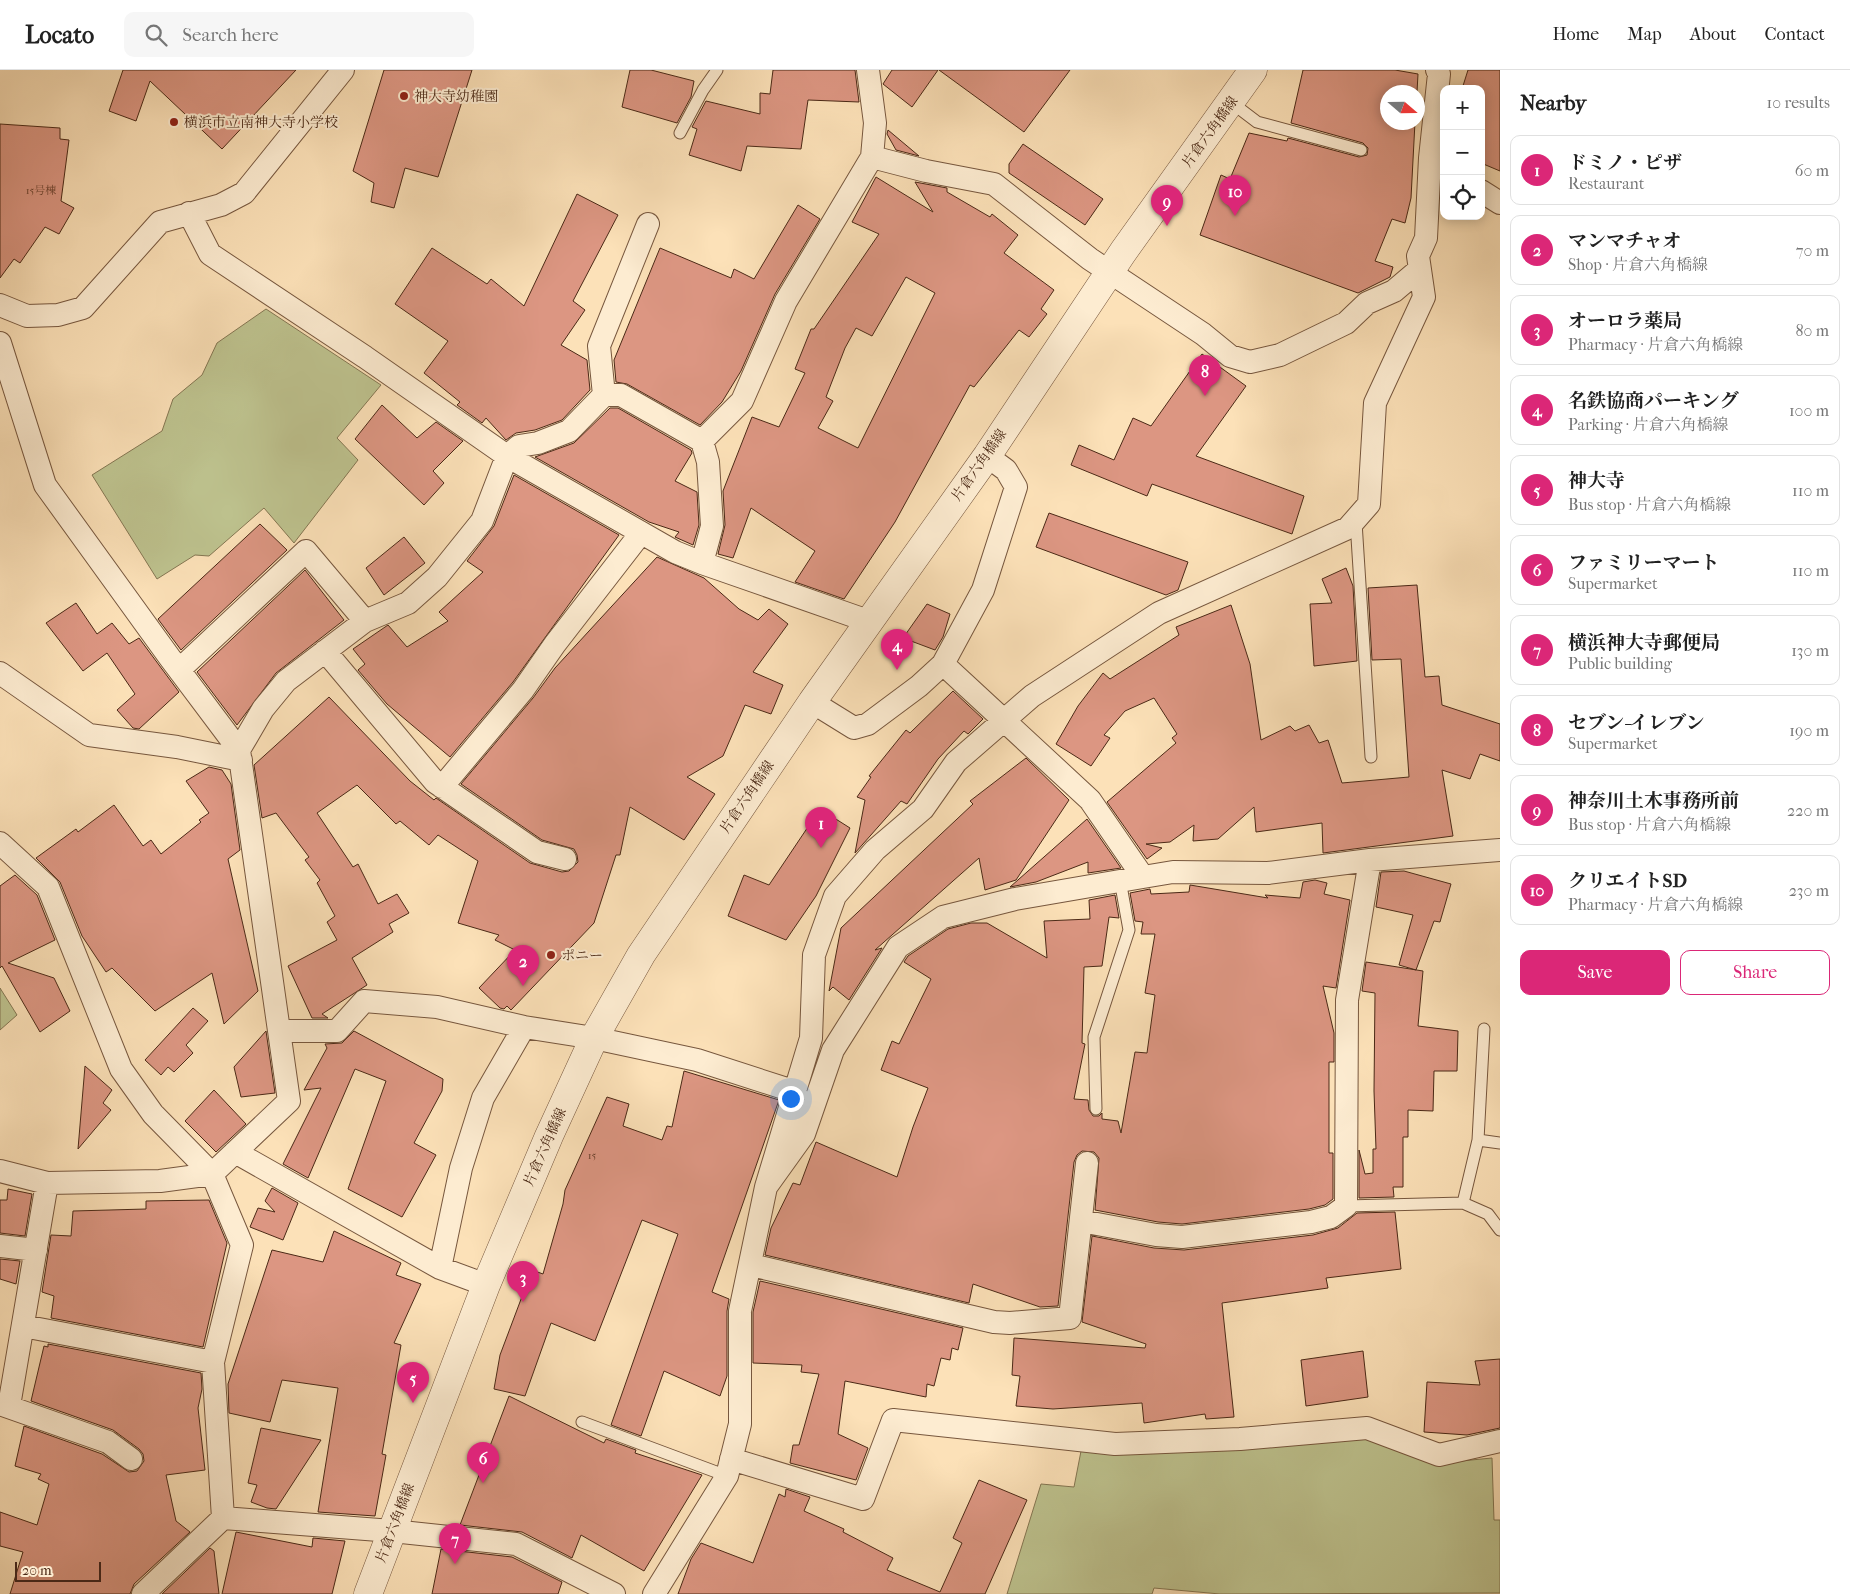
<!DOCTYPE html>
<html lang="en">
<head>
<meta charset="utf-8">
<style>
  :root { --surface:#fff; --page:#f6f6f6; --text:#222; --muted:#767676; --line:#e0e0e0; --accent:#db2777 }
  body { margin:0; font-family:"IM FELL French Canon","Noto Serif JP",serif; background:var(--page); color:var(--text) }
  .controls { position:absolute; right:15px; top:15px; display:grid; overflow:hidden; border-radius:10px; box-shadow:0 2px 12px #0003 }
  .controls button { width:45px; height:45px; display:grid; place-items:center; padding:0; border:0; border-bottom:1px solid var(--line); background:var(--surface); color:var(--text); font:25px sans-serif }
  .compass { position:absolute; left:1380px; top:15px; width:45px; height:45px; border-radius:50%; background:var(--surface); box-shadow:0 2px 12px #0003; rotate:110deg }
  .scale { position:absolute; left:15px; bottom:12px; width:86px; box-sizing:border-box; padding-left:5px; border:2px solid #4b2916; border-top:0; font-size:14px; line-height:18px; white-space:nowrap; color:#4b2916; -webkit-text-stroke:4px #fdecd1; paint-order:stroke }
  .you { position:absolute; left:790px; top:1028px; width:18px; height:18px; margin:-12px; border:4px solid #fff; border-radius:50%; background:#1a73e8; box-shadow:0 0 0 8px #1a73e833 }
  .badge { display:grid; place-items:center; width:32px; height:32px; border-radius:50%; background:var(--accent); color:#fff; font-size:16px; font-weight:700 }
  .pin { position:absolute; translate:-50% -41px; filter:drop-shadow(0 1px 2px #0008) }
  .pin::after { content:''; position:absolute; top:26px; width:18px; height:15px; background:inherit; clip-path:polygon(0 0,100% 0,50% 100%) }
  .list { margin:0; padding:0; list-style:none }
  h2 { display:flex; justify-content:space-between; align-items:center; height:65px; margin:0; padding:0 20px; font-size:21px }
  h2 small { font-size:16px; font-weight:400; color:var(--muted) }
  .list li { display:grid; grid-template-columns:32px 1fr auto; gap:15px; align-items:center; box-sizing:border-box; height:70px; margin:0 10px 10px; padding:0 10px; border:1px solid var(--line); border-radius:10px }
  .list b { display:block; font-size:19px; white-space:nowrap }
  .list p { margin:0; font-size:16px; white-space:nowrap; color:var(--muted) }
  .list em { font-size:16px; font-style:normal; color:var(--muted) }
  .actions { display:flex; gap:10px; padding:15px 20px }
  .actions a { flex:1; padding:11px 0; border:1px solid var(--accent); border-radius:10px; text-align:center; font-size:18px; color:var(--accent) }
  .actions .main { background:var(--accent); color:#fff }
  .icon { flex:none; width:28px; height:28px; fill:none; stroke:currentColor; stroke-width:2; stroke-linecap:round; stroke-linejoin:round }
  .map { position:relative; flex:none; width:1500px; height:1524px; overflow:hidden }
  header { display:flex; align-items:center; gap:30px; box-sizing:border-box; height:70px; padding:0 25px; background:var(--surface); border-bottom:1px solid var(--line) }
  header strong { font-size:24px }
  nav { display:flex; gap:28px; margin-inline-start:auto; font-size:18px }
  .search { width:350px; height:45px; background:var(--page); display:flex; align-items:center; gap:12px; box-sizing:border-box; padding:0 18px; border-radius:10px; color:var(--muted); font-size:19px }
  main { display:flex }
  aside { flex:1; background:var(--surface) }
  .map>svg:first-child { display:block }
  .green { fill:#bec38f; stroke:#847652 }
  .building { fill:#dc9682; stroke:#4b2916; fill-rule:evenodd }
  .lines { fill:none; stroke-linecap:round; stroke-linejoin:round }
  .service-casing { stroke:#77573e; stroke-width:13 }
  .minor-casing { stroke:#77573e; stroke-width:24 }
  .tertiary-casing { stroke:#77573e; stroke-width:29 }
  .service { stroke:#fdecd1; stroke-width:11 }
  .minor { stroke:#fdecd1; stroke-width:22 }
  .tertiary { stroke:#fdecd1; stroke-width:28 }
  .poi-dot { fill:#8f2418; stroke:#fdecd1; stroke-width:2 }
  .labels { text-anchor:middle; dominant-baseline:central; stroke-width:4; stroke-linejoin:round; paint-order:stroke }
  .number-label { font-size:11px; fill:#6f4431 }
  .poi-label { font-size:14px; fill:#4b2916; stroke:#fdecd1; text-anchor:start }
  .street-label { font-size:14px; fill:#4b2916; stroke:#fdecd1 }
</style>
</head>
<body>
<header>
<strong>Locato</strong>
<div class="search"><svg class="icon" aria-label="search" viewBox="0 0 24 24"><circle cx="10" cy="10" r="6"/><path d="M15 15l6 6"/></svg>Search here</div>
<nav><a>Home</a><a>Map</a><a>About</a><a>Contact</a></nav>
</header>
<main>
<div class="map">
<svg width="1500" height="1524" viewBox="0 0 1500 1524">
  <rect width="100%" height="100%" fill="#fce1b8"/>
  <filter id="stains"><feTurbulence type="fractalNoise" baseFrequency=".004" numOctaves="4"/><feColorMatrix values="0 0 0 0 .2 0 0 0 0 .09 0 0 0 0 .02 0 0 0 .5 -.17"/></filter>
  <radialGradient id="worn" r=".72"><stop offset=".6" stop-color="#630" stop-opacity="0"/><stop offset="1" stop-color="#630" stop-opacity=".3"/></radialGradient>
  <path class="green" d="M266,239L381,315L337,368L358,390L294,473L264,438L209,486L195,485L157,509L92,405L162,361L173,329L202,305L217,273Z
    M0,918L17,945L0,960Z
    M1368,1365L1440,1393L1492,1388L1494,1450H1500V1523L1220,1524L1154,1518L1152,1524H1007L1041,1414L1074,1417L1082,1376Z"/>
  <path class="building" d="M123,0H296L222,79L150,11L136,51L109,41Z
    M384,0H472L438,107L405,98L394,138L371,132L374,113L353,101Z
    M630,0H651L694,11L691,27L677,53L622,37Z
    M773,0H855L859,32L808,30L801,79L747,76L741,101L689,85L697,59L692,57L706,31L760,44V23L770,24Z
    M892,0H938L912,37L883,14Z
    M939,0H1070L1024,62Z
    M1303,0H1395L1418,4L1417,22H1388V52H1415L1411,128L1405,153L1392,149L1375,191L1393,197L1390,207L1358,223L1200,165L1221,105L1230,109L1249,63L1287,71L1288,68L1359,87L1367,85L1368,78L1363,73L1291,53Z
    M1468,0H1500V101L1481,93V19H1462Z
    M0,54L60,58V69L69,70L61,131L74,138L59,164L45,157L20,193L14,189L0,208Z
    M888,60L919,86L896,80L887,64Z
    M1023,74L1103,129L1085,155L1009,103V94Z
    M876,107L933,142L915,112L947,118V122L990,147L992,144L1018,165L1004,183L1054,220L1041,239L1047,244L1029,267L1019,260L974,317L970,315L895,452L844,529L795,512L815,481L751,438L733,488L718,484L725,455L723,421L752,347L779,357L805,303L795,299L811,259H814L879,164L852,152ZM906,207L935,223L858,378L818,358L833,331L826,327L845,278L856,258L872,266Z
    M577,124L618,145L573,231L585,240L561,275L587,290L590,320L562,350L535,360L516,363L506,370L486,348L482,353L457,335L460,332L424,303L448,271L395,234L432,178L487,214L491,209L524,236Z
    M798,135L820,149L775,224L741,301L722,332L700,355L627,314L616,312L614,290L660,178L731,208L734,199L754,209Z
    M1202,284L1246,316L1196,386L1304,426L1292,464L1152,414L1147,426L1071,395L1079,375L1114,390L1133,348L1151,356Z
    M382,335L417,368L436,352L463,371L433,401L444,413L424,435L355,369Z
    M610,338H618L691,380L692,383L675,411L697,422L699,455L693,475L675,467L679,462L649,452L535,387L574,373Z
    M514,405L619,465L513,612L450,687L387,634L358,600L365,594L353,579L388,555L407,577L448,551L439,542L483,502L467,491L494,456Z
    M1049,443L1188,492L1178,520L1166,525L1036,477Z
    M260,454L287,480L181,580L158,549Z
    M404,467L425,493L384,525L366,498Z
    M657,487L704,508L739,539L758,550L769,539L788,554L753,602L783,615L771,644L745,635L723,686L687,707L715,724L684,770L630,737L620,785H616L594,853L511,940L507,936L504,939L500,938L479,918L515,880L495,870L499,865L458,853L478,791L438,765L429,775L400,751L396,754L357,715L317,743L353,797L358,794L378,834L397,824L409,843L389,854L393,862L352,888L367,915L322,944L328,948H312L288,896L337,870L327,852L335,846L317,813L320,810L305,790L309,787L276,743L262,748L254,695L329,627L410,711L434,730L436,728L530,793L562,802L569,801L578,792L577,785L574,779L542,770L461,714L533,628L555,598Z
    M1346,498L1353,516L1357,591L1314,596L1310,534L1332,533L1322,509Z
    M305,500L344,550L276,603L237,655L197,602Z
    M1417,515L1425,607L1439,606L1442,635L1500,654V691L1480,684L1470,709L1442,700L1453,766L1323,783L1322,753L1256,762L1254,737L1218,769L1193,771L1194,755L1170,772L1146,774L1162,778L1147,789L1107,732L1176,673L1172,668L1177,664L1154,628L1125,641L1104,665L1110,668L1091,696L1056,674L1078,636L1103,603L1110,609L1179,565L1176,557L1231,535L1250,594L1261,670L1290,656L1295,661L1309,655L1319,673L1328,670L1342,713L1409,707L1401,589L1372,590L1368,518Z
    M76,533L97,564L112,553L129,574L139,568L179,622L139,659L133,658L117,640L135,624L107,583L83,601L46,553Z
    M927,534L950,544L943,567L935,580L903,568Z
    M953,621L983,649L968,664L964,661L938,689L907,734L901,731L855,783L865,730L857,727L871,707L869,706L906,660L910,663Z
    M1026,688L1069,730L1016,810L985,820L979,788L875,880L882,878L849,930L833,917L829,921L841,858L973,734L970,731Z
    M209,697L222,700L231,714L240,780L228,789L258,921L224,954L212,903L155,941L112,898L106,902L82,866L60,812L36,788L76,759L78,762L114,735L143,776L151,770L161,784L201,752L199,750L209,743L186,711Z
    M820,739L850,758L816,826L786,870L728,846L744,805L769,815Z
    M1087,749L1121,798L1088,803V792L1036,812L1010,817Z
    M1404,801L1451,814L1440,852L1434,851L1416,900L1399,895L1413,845L1376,837L1381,802Z
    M15,805L37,825L55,870L8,893L54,908L70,941L40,962L2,896L0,898V816Z
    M1315,810L1327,813L1324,824L1350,830L1336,918L1323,916L1334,963V992H1329V1083H1333V1129L1325,1135L1309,1139L1182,1154L1158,1152L1095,1140L1099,1088L1094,1082L1082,1081L1077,1085L1074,1092L1058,1236L1040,1237L973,1214L969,1233L765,1185L771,1158L793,1113L800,1115L816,1072L897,1107L913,1057L928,1018L881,1000L892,971L899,974L931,909L904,892L908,886L948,859L971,853H987L1047,888L1044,851L1090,849L1089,830L1115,825L1119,848L1109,847L1102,896L1084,897L1082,973L1085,974L1074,1029L1088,1030L1089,1040L1093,1046H1099L1102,1043V1049L1118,1051L1121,1063L1135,982L1147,983L1155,925L1145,923L1155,864H1141L1143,852L1135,851L1130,823L1150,819L1151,824L1189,822L1190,815L1268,828L1265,825L1300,828L1303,812Z
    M1366,892L1423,901L1418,956L1458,961L1457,1001H1434L1433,1041L1408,1040V1067H1403V1117H1393L1394,1127L1359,1128V1080L1365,1104L1373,1103V1079H1376L1374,1021L1375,923L1362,921Z
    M193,938L208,951L186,975L193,983L174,1002L168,997L161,1005L145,990Z
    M266,961L275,1023L241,1027L234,997Z
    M354,961L443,1009L442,1021L414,1073L436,1085L402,1147L348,1119L386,1011L355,999L308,1108L283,1094L321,1018L304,1020L327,978L325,974L342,973Z
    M85,996L112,1020L103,1033L111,1040L78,1079Z
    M684,1001L779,1030L712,1222L729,1229L727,1241V1306L720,1326L664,1301L641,1366L611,1355L678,1164L642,1150L595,1271L551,1253L525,1326L494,1319L500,1285L532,1200L543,1204L563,1134L565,1120L607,1027L629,1034L623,1056L662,1070L667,1056L672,1057Z
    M214,1020L246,1054L216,1082L185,1051Z
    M272,1118L298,1133L283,1170L250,1157L258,1138L275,1142L265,1131Z
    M8,1119L32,1124L25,1166L0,1163V1130H7Z
    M209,1130L227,1173L203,1277L51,1248L54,1226L42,1222L51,1165L71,1166L73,1141L146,1139V1131Z
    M1395,1142L1401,1199L1326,1208L1328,1218L1222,1233L1234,1347L1206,1349L1205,1344L1144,1353L1142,1333L1053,1339L1016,1336L1020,1306L1012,1305L1014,1268L1145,1278L1146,1274L1082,1252L1092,1166L1154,1178L1184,1180L1313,1165L1338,1158L1357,1143Z
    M334,1161L401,1193L396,1205L421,1214L394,1273L401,1275L382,1384L386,1385L375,1446L318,1442L338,1318L282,1310L270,1352L229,1343L228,1314L272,1180L323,1192Z
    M0,1189L20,1191L16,1214L0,1209Z
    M760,1211L963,1258L958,1280L952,1278L950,1290L941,1288L934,1316L927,1314L926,1327L845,1311L838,1364L868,1378L856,1410L790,1393L793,1375H799L819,1304L801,1302L802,1295L753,1293V1242Z
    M48,1274L201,1303L202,1319L198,1338L205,1400L166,1405L176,1451L190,1462L134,1514L130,1524H10L23,1482L0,1476V1442L37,1455L49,1414L38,1409L41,1404L15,1396L24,1356L102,1384L129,1402L137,1401L144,1391L143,1384L139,1379L113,1360L31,1331L44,1276L48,1277Z
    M1363,1281L1368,1327L1306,1336L1301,1290Z
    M1500,1289V1358L1467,1365L1424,1362L1427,1312L1480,1315L1475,1291Z
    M509,1326L604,1373L606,1369L636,1380L635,1383L702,1405L644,1501L581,1465L572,1488L522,1462L460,1455Z
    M261,1358L321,1370L276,1439L267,1438L251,1432L257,1415L248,1413Z
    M979,1410L1027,1430L985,1524H678L691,1489L701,1473L753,1493L779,1424L785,1427L786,1419L810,1427L804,1441L844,1459L843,1462L893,1488L887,1500L940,1522L962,1473L953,1468Z
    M236,1462L312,1477L313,1468L345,1471L332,1524H222Z
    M210,1478L214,1481L219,1524H162Z
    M441,1479L512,1487L562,1512L558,1524H432Z"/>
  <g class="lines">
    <g class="service-casing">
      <path id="service" d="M1232,33L1257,52L1361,80
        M680,63L703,20L717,0
        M1356,452L1371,687
        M1096,1039L1094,967L1129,860L1120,810
        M1478,1070L1500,1073
        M1463,1133L1478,1070L1484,959
        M1346,1136L1463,1133L1488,1144L1500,1160
        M582,1352L727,1406"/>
    </g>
    <g class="minor-casing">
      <path id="minor" d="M872,87L926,101L994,114L1090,189L1203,264L1230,286L1250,292L1280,285L1346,253L1367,233L1394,221L1420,199
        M1481,121L1500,133
        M189,143L210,184L365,287L507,386L675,482L702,493L712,456L708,392L702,371L742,331L786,231L872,87L875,53L868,0
        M0,235L27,246L58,245L83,238L160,152L221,135L244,123L343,0
        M0,273L45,415L170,588L239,680L289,1031L212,1104L160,1111L47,1113L0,1101
        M604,325H621L702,371
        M702,493L868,551
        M325,581L435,712L537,782L565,789
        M943,594L1090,730L1143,807
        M179,600L306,481L365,551
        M0,603L89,665L177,677L241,690
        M812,632L854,658L868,654L919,616L943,594L983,520L1016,417L1006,400L987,386
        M239,680L263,639L286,611L365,551L408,533L437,507L482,451L507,386L519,376L538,373L569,361L604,325L599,276L648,154
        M442,717L523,620L555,574L641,463
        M0,773L48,817L121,999L153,1044L212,1104L242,1175L213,1292L223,1448L143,1524
        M279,961H337L364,931L437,937L524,957L594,968L697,990L796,1022
        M235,1082L440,1198L486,1215
        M766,1117L811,968L814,885L835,826L875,780L923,739L956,692L1032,626L1159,543L1348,458L1369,434L1375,333L1424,227L1418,186L1426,168L1430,88L1439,4L1437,0
        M1081,1151L1156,1165L1182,1167L1311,1152L1331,1147L1346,1136L1347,930L1370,790
        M0,1176L36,1180
        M751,1195L994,1252L1010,1253L1070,1248L1087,1093
        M440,1198L461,1098L483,1028L524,957
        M23,1256L213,1292
        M0,1334L108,1372L131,1389
        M9,1336L47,1113
        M731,1389L863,1429L893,1350L1115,1374L1240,1369L1367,1358L1439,1385L1500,1371
        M223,1448L392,1461L516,1474L614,1524
        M654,1524L727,1406L740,1354V1241L766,1117L804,1064L833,980L898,877L943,847L1015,829L1143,807L1173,802L1268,803L1370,790L1500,780"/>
    </g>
    <g class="tertiary-casing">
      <path id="tertiary" d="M368,1524L486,1215L549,1066L594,968L641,885L812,632L987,386L1123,182L1253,0"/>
    </g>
    <use href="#service" class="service"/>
    <use href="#minor" class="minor"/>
    <use href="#tertiary" class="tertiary"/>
  </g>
  <g class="poi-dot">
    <circle cx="404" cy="26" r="5"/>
    <circle cx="174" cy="52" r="5"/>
    <circle cx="551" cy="885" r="5"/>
  </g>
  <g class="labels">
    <g class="number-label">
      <text x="41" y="120">15号棟</text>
      <text x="592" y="1085">15</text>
    </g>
    <g class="poi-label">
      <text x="414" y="26">神大寺幼稚園</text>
      <text x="184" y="52">横浜市立南神大寺小学校</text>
      <text x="561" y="885">ポニー</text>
    </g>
    <g class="street-label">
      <text transform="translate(1210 62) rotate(-54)">片倉六角橋線</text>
      <text transform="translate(979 395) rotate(-55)">片倉六角橋線</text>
      <text transform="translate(747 727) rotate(-56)">片倉六角橋線</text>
      <text transform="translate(545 1077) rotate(-66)">片倉六角橋線</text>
      <text transform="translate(395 1453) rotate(-69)">片倉六角橋線</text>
    </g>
  </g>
  <rect width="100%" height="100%" filter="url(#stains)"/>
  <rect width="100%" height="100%" fill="url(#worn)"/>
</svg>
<div class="controls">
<button>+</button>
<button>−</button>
<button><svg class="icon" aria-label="locate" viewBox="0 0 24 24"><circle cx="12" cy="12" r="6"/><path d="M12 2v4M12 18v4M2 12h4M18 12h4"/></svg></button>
</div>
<svg class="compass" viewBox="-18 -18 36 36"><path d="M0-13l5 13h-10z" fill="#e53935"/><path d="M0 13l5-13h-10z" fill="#767676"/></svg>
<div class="scale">20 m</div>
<div class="you"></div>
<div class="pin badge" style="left:821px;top:778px">1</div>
<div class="pin badge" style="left:523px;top:916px">2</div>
<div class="pin badge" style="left:523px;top:1232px">3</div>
<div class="pin badge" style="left:897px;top:600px">4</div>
<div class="pin badge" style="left:413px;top:1333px">5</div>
<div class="pin badge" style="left:483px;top:1413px">6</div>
<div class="pin badge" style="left:455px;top:1494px">7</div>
<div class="pin badge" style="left:1205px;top:326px">8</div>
<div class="pin badge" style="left:1167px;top:156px">9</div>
<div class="pin badge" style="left:1235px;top:146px">10</div>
</div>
<aside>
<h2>Nearby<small>10 results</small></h2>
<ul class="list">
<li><span class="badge">1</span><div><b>ドミノ・ピザ</b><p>Restaurant</p></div><em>60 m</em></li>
<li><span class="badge">2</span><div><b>マンマチャオ</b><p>Shop · 片倉六角橋線</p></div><em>70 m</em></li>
<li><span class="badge">3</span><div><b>オーロラ薬局</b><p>Pharmacy · 片倉六角橋線</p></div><em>80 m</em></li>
<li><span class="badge">4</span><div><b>名鉄協商パーキング</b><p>Parking · 片倉六角橋線</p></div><em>100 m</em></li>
<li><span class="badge">5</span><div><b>神大寺</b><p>Bus stop · 片倉六角橋線</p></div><em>110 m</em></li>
<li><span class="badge">6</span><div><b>ファミリーマート</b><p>Supermarket</p></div><em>110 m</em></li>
<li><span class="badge">7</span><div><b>横浜神大寺郵便局</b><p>Public building</p></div><em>130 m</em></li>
<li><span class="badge">8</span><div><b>セブン-イレブン</b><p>Supermarket</p></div><em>190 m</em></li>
<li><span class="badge">9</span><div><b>神奈川土木事務所前</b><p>Bus stop · 片倉六角橋線</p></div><em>220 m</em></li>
<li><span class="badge">10</span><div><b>クリエイトSD</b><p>Pharmacy · 片倉六角橋線</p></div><em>230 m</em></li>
</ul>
<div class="actions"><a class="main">Save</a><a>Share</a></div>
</aside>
</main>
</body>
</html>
